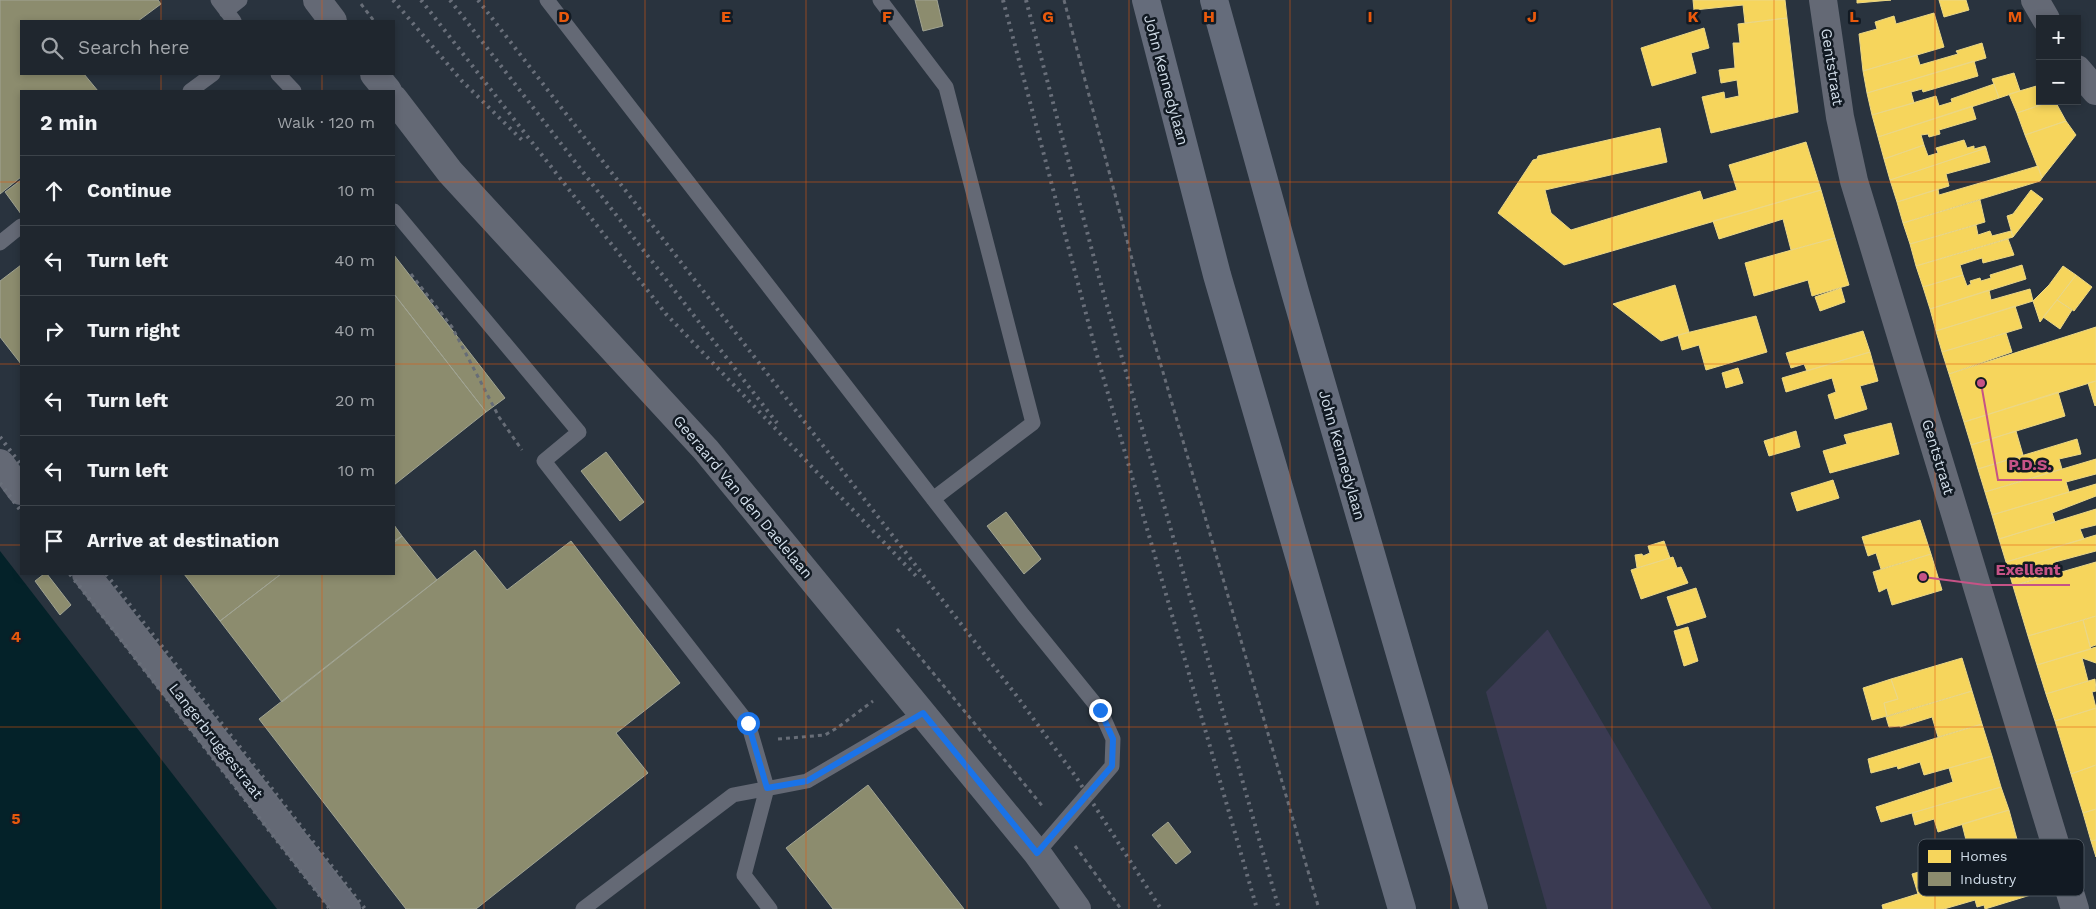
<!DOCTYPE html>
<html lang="en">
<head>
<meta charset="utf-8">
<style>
  :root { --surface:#1f262e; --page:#2c323a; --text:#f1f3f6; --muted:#a1a5aa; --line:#3c434a }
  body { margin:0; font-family:"Work Sans",sans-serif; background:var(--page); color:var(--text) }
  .controls { position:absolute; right:15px; top:15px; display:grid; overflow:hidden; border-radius:0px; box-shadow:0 2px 8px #0003 }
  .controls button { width:45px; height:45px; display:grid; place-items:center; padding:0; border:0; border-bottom:1px solid var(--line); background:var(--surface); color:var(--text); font:25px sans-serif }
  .stop { position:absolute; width:15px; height:15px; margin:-11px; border:4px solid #1a73e8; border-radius:50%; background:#fff }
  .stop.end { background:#1a73e8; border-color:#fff; box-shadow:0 1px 5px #0008 }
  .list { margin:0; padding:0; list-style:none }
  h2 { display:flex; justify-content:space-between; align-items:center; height:65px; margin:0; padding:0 20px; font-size:21px }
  h2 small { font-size:16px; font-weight:400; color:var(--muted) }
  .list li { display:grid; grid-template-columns:32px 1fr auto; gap:15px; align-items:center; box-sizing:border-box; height:70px; padding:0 20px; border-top:1px solid var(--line) }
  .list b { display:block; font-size:19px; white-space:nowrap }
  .list em { font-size:16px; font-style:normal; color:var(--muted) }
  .icon { flex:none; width:28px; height:28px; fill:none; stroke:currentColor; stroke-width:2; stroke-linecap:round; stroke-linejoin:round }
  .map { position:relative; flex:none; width:2096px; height:909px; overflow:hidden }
  .search { position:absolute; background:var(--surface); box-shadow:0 2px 8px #0003; left:20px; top:20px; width:375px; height:55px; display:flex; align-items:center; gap:12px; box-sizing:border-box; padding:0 18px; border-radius:0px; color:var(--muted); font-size:19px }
  .panel { position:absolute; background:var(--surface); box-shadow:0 2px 8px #0003; left:20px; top:90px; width:375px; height:485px; border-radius:0px }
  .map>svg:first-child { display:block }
  .green { fill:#3a3a52 }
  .water { fill:#042229 }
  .homes { fill:#f6d55c; stroke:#ebd786 }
  .industry { fill:#8c8c6e; stroke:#a1a493 }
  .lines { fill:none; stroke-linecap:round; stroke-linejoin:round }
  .path { stroke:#676d77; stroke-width:3; stroke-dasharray:4 4; stroke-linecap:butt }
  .service { stroke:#646975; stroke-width:15 }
  .minor { stroke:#646975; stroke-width:28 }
  .trunk { stroke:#656c7b; stroke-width:28 }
  .rail { stroke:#696f7a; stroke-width:4; stroke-dasharray:2.5 5; stroke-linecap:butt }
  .route { stroke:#1a73e8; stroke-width:6 }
  .grid { fill:none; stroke:#e8590c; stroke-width:1; stroke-opacity:0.55 }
  .labels { text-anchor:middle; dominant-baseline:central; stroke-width:5; stroke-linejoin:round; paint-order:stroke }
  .street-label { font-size:15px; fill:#d1dde9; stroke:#121a23 }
  .key { fill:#121a23; stroke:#4b545e; stroke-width:1 }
  .key-label { font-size:14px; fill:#d1dde9 }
  .grid-label { font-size:16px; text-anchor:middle; font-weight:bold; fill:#e8590c; stroke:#121a23; stroke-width:5; stroke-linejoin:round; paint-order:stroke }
  .leader { fill:none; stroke:#c65386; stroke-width:2 }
  .callout-dot { fill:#c65386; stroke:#121a23; stroke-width:2 }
  .callout-label { font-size:16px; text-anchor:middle; font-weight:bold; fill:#c65386; stroke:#121a23; stroke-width:5; stroke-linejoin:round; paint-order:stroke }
</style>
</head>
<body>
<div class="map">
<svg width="2096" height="909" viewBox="0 0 2096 909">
  <rect width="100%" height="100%" fill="#29333e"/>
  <path class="green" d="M1547,630H1548L1712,909H1547L1486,692Z"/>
  <path class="water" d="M0,551L277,909H0Z"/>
  <path class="homes" d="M1693,0H1785L1787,18L1745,23L1743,5L1694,10Z
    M1857,0H1891L1857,3Z
    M1939,0H1966L1969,10L1944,17Z
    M1934,13L1944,47L1863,71L1859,34L1877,29L1875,22L1894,16L1896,24Z
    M1787,18L1798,112L1711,133L1702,97L1724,92L1725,99L1739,96L1737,80L1721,83L1719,70L1735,68L1733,43H1740L1738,24Z
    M1704,28L1709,48L1691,53L1696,73L1652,86L1641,48Z
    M1982,43L1986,58L1867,93L1863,71L1917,55L1920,65L1958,54L1956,51Z
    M1974,61L1978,76L1923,92L1922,89L1911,92L1914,103L1872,115L1867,93Z
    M2014,73L2020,91L1999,98L1992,79Z
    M1994,84L1999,98L1878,137L1872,115L1936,96L1939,106L1952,102L1951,99Z
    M2040,85V101H2052L2017,113L2009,94Z
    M2052,101H2055L2066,121L2025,135L2017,113Z
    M1972,106L1976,119L1939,130L1940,134L1929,137L1928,134L1921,135L1924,145L1884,159L1878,137Z
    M2066,121L2076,135L2042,178L2025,135Z
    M1660,128L1667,162L1545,190L1551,213L1571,230L1700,191L1703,200L1737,190L1729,165L1806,142L1821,190L1564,265L1498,213L1533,160L1537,159L1538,156Z
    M1964,140L1967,148L1974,146V149L1985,146L1986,148L1890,180L1884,159L1924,145L1928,156L1938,153L1936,148Z
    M1986,148L1990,162L1946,174L1949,186L1897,202L1890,180Z
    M2038,166L2042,178L2040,181L1903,223L1897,202L1938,189L1939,195Z
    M1821,190L1835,238L1791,250L1783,219L1719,239L1713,221Z
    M2031,190L2043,199L2013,237L2007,216L2013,214Z
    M1980,200L1985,222L1910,244L1903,223Z
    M1976,225L1978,235L1990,231L1992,236L2011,231L2013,237L1916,266L1910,244Z
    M1835,238L1849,285L1812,296L1808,280L1754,296L1745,263Z
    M2008,239L2014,255L1983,263L1982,258L1960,265L1963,275L1923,287L1916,266Z
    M2022,265L2026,279L1930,309L1923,287L1963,275L1967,286L1971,284L1970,281L1980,278L1981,281L1991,278L1990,275Z
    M2063,266L2076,275L2040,322L2033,301L2049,285Z
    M2076,275L2092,287L2074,311L2057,300Z
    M1675,285L1689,332L1661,341L1613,304Z
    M1841,288L1845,302L1820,311L1815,297Z
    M2030,289L2033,301L1936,331L1930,309L1989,290L1991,300Z
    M2057,300L2072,310L2060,329L2043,317Z
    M2015,306L2022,328L1942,352L1936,331Z
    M1756,316L1767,352L1706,370L1699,345L1682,350L1678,335Z
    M2096,327V381L1964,422L1949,374Z
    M1863,331L1870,352L1807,371L1804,364L1791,368L1786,353Z
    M2006,333L2012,352L1949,374L1942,352Z
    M1870,352L1878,381L1860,386L1867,409L1835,419L1828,395L1836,392L1832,378L1786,392L1782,378Z
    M1738,368L1743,383L1726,388L1722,373Z
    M2096,381V405L2095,406L2088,383Z
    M2058,392L2065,416L1971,445L1964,422Z
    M1891,423L1899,454L1830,473L1823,451L1847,444L1844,435Z
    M1796,431L1800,447L1769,456L1764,441Z
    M2016,431L2023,455L1978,469L1971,445Z
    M2077,439L2081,454L2059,459L2062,469L1985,492L1978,469Z
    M2096,459V474L2066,482L2069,492L1992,515L1985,492Z
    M1833,480L1839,498L1797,511L1791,493Z
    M2096,484V496L2052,513L2055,522L1999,539L1992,515Z
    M2096,509V525L2080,529L2084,539L2006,562L1999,539Z
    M1920,520L1931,554L1881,569L1876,553L1868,556L1862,537Z
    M2096,535V551L2055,562L2058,572L2013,586L2006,562Z
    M1664,541L1670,558L1637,568L1635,555L1642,554L1643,556L1650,553L1648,546Z
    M1931,554L1942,590L1892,605L1887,588L1879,592L1873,572Z
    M1673,557L1677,568L1681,567L1688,583L1641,599L1631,570Z
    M2096,562V616L2028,636L2013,586Z
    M1696,588L1706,617L1677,626L1667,597Z
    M2096,616V645L2090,647L2083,620Z
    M2083,620L2091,649L2037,665L2028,636Z
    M1688,627L1698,661L1684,666L1674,631Z
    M2096,647V663L2082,658L2088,681L2046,694L2037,665Z
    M1962,658L1972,691L1887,716L1884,703L1898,699L1891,679Z
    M1891,679L1898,699L1884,703L1887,716L1872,720L1863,688Z
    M2095,679L2096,691L2092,692L2096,708L2055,721L2046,694Z
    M1972,691L1982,724L1938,737L1932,717L1900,727V726L1889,727L1886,717Z
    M2096,708V765L2071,774L2055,721Z
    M1982,724L1992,756L1924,775L1920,762L1898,769L1897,766L1871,773L1868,759Z
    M1992,756L2001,787L1881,822L1876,807L1953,782L1949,768Z
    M2096,765V809L2083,813L2071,774Z
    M2001,787L2009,810L1938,832L1934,819L1915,825L1912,813Z
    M2096,809V840L2091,841L2083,813Z
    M2009,810L2018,843L1926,870L1922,857L1967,844L1962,824Z
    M2096,840V857L2091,841Z
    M2018,843L2024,861L1918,894L1912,874Z
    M2024,861L2034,894L1985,909L1984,905L1977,907L1975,900L1944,909H1883L1882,905Z"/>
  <path class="industry" d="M0,0H158L161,4L138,21H21V74H84L98,91H21V177L0,194Z
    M915,0H937L943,26L923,31Z
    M21,180V214L5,192Z
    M394,255L505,398L486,412L394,294Z
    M21,265V364L0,337V281Z
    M394,294L486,412L394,485Z
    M606,452L644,502L620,521L581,471Z
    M1006,512L1041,559L1024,574L987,526Z
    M394,525L402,536L395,542L394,541Z
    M402,536L437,580L282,702L220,621L281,574H394V541Z
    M571,541L680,683L616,733L648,773L476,909H406L259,719L475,550L507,590Z
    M44,574H47L71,605L60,615L35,581Z
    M184,574H281L220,621Z
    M868,785L964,909H833L786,848Z
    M1168,822L1191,852L1176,864L1152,835Z"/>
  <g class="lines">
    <path class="path" d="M1064,0L1149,324L1319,909
      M361,4L374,21
      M411,274L452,327L499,417L522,450
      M897,629L1044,808
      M778,739L825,735L837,728L873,701
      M1075,846L1121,909"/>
    <path class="service" d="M218,0L234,21
      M547,0L1023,615L1100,710L1113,739L1112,766L1037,853
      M880,0L946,87L1033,423L933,499
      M226,11L240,0
      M278,74L294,91
      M190,91L213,74
      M394,211L579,432L544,461L748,723L767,788L744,875L770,909
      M0,243L21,226
      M583,909L733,795L807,781L923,713"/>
    <path class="minor" d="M317,0L333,21
      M1823,0L1840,117L1854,181L2075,909
      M2035,0L2046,19
      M2077,69L2096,91
      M374,74L388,91
      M394,99L450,172L706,450L1037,853L1077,909
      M0,463L21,491
      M86,574L347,909"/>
    <path class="trunk" d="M1146,0L1217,275L1402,909
      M1214,0L1295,292L1474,909"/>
    <path class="rail" d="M393,0L462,81L523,141
      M421,0L666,314L918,578
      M450,0L777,423
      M478,0L1016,695L1076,777L1161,909
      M1003,0L1098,359L1257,909
      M1026,0L1099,277L1279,909
      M0,437L21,465
      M0,483L21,511
      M70,574L330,909
      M106,574L365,909"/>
  </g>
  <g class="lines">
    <path class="route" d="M748,723L767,788L807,781L923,713L1037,853L1112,766L1113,739L1100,710"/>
  </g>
  <path class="grid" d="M161,0V21M322,0V21M484,0V909M645,0V909M806,0V909M967,0V909M1129,0V909M1290,0V909M1451,0V909M1612,0V909M1774,0V909M1935,0V909M161,74V91M322,74V91M0,182H21M394,182H2096M0,364H21M394,364H2096M0,545H21M394,545H2096M161,574V909M322,574V909M0,727H2096"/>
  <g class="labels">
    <g class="street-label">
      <text transform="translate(1832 67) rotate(81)">Gentstraat</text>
      <text transform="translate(1166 80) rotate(75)">John Kennedylaan</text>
      <text transform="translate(1342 455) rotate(74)">John Kennedylaan</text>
      <text transform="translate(1938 457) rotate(73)">Gentstraat</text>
      <text transform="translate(743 497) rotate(50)">Geeraard Van den Daelelaan</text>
      <text transform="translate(216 741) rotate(52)">Langerbruggestraat</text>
    </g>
  </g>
  <rect x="1918" y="839" width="166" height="57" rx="8" class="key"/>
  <rect x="1928" y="850" width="23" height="13" fill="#f6d55c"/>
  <rect x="1928" y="872" width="23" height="14" fill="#8c8c6e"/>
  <g class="key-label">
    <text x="1960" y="861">Homes</text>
    <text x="1960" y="884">Industry</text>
  </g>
  <g class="grid-label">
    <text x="564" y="22">D</text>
    <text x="726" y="22">E</text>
    <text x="887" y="22">F</text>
    <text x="1048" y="22">G</text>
    <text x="1209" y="22">H</text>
    <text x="1370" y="22">I</text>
    <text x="1532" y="22">J</text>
    <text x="1693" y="22">K</text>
    <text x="1854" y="22">L</text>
    <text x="2015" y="22">M</text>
    <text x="16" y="642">4</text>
    <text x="16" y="824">5</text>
  </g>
  <path class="leader" d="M1981 383L1998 480H2062M1923 577L1985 585H2070"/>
  <g class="callout-dot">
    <circle cx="1981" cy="383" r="5"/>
    <circle cx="1923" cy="577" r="5"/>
  </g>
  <g class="callout-label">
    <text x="2030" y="470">P.D.S.</text>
    <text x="2028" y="575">Exellent</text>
  </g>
</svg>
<div class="controls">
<button>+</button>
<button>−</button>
</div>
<div class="stop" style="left:748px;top:723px"></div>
<div class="stop end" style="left:1100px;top:710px"></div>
<div class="search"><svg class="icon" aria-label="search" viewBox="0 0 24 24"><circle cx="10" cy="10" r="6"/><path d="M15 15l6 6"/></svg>Search here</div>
<section class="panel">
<h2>2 min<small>Walk · 120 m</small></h2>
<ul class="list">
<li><svg class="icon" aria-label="ahead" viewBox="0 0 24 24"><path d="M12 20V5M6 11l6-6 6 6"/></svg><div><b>Continue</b></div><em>10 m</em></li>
<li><svg class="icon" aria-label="left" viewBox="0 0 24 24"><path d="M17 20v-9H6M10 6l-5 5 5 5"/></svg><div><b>Turn left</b></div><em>40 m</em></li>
<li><svg class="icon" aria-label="right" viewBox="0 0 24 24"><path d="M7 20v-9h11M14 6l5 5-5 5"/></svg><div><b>Turn right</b></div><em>40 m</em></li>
<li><svg class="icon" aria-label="left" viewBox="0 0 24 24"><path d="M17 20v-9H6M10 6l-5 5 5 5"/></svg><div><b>Turn left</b></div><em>20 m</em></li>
<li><svg class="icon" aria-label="left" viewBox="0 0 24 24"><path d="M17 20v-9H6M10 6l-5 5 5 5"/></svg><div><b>Turn left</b></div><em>10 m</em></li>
<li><svg class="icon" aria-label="arrive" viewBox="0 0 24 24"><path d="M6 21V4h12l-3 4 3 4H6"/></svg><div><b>Arrive at destination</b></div></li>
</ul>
</section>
</div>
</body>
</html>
